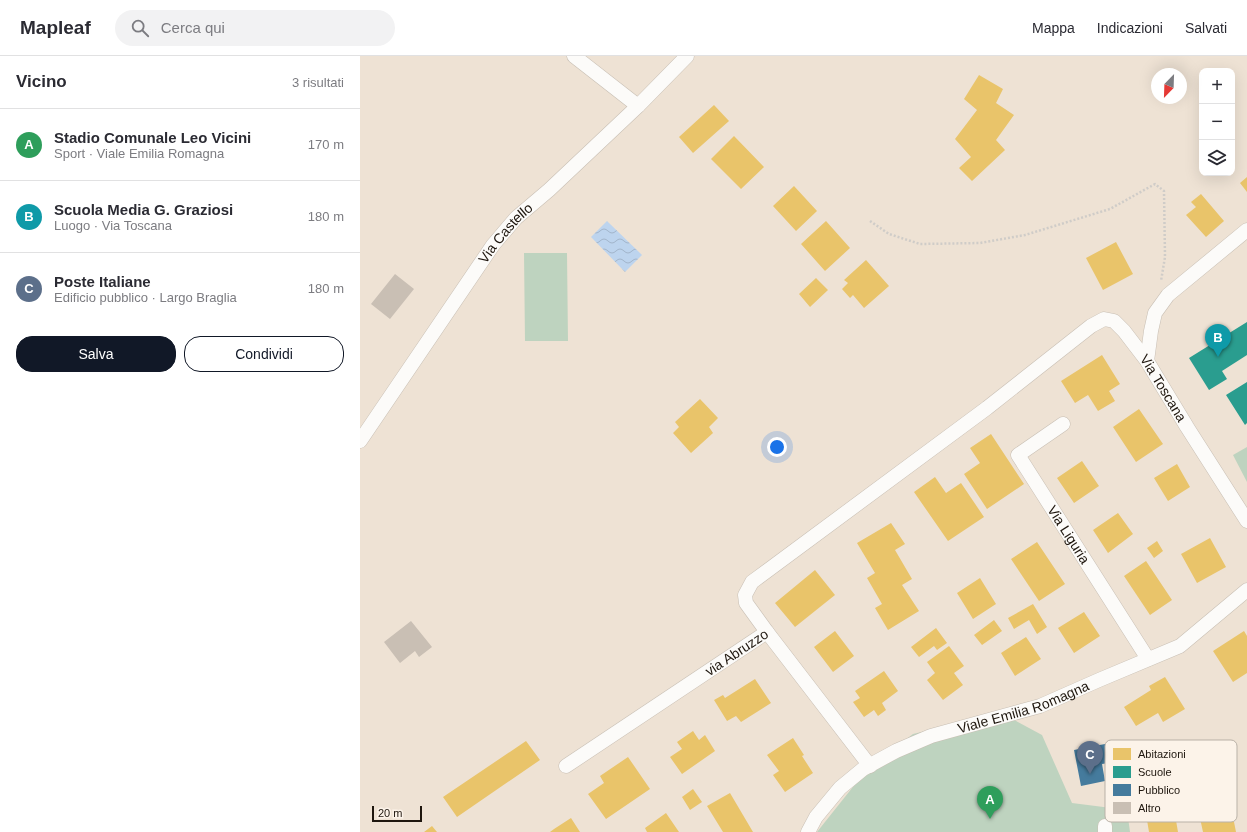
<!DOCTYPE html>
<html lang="it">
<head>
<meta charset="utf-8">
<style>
  :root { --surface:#fff; --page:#f2f2f3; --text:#2b2b33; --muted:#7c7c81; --line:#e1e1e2; --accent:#111827 }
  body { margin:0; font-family:Helvetica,sans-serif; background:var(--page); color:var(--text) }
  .controls { position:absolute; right:12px; top:12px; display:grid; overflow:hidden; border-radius:8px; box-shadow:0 4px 16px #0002 }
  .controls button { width:36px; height:36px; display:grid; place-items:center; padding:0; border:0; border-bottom:1px solid var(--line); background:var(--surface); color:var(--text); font:20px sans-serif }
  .compass { position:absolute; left:791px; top:12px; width:36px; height:36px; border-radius:50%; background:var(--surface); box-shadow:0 4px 16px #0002; rotate:203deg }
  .scale { position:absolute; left:12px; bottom:10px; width:50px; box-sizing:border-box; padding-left:4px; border:2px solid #1e160e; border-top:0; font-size:11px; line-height:14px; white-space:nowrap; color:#1e160e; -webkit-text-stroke:3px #fcf3e9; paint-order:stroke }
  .you { position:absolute; left:417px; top:391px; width:14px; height:14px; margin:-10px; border:3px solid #fff; border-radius:50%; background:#1a73e8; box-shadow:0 0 0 6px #1a73e833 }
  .badge { display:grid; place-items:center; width:26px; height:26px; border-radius:50%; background:var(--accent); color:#fff; font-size:13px; font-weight:700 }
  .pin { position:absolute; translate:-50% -33px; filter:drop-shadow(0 1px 2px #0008) }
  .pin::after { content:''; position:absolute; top:21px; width:14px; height:12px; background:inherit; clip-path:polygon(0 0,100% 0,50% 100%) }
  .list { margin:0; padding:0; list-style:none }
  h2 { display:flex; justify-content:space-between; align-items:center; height:52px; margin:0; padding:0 16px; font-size:17px }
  h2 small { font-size:13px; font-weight:400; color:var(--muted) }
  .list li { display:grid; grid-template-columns:26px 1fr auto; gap:12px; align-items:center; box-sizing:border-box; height:72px; padding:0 16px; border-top:1px solid var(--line) }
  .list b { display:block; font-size:15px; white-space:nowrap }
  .list p { margin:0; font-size:13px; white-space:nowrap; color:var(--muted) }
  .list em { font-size:13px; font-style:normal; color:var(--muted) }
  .actions { display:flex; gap:8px; padding:12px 16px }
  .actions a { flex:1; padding:9px 0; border:1px solid var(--accent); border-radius:16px; text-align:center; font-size:14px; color:var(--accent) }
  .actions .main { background:var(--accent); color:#fff }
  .icon { flex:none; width:22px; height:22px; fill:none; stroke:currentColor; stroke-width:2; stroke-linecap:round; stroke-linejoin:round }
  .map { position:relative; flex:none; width:887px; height:776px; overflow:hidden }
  header { display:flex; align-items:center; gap:24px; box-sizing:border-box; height:56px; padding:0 20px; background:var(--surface); border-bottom:1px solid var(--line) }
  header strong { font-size:19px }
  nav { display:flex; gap:22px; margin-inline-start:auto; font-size:14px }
  .search { width:280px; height:36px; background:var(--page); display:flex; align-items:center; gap:10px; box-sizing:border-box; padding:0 14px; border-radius:22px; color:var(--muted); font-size:15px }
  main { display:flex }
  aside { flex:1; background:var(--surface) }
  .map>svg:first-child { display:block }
  .pitch { fill:#bed3bf }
  .water { fill:url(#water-waves) }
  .homes { fill:#e9c46a }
  .schools { fill:#2a9d8f }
  .public { fill:#457b9d }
  .building { fill:#c9bfb4 }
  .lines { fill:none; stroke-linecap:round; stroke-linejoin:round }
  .minor-casing { stroke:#c8bfb4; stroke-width:15 }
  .path { stroke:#cfccc8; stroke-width:2.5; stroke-dasharray:2 2; stroke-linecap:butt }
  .minor { stroke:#fcfbf9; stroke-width:14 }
  .labels { text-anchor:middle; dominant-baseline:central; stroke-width:4; stroke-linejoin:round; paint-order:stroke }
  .street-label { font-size:14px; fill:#1e160e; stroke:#fcf3e9 }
  .key { fill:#fcf3e9; stroke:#b9b1a7; stroke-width:1 }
  .key-label { font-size:11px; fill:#1e160e }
</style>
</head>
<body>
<header>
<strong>Mapleaf</strong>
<div class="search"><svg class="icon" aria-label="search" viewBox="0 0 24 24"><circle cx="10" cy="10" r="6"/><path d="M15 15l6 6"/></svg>Cerca qui</div>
<nav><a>Mappa</a><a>Indicazioni</a><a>Salvati</a></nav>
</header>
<main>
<aside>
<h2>Vicino<small>3 risultati</small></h2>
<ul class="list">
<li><span class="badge" style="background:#2e9e5b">A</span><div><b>Stadio Comunale Leo Vicini</b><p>Sport · Viale Emilia Romagna</p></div><em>170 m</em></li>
<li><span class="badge" style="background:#0f9aa8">B</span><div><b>Scuola Media G. Graziosi</b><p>Luogo · Via Toscana</p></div><em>180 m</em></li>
<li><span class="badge" style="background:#5c6f8a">C</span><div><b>Poste Italiane</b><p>Edificio pubblico · Largo Braglia</p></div><em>180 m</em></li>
</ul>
<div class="actions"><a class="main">Salva</a><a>Condividi</a></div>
</aside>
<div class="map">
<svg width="887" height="776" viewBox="0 0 887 776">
  <defs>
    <pattern id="water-waves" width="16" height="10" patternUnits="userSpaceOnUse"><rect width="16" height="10" fill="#bdd4ee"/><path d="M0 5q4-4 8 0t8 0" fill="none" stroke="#a2b5cb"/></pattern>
  </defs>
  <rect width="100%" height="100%" fill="#eee2d4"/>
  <path class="pitch" d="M164,197H207L208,285H165Z
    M887,391V426L873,399Z
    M641,657L682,679L712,747L767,754L770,776H457L508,712L553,678Z"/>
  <path class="water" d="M247,165L282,199L265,216L231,181Z"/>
  <path class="homes" d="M619,19L643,33L636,47L654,59L636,84L645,94L612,125L599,112L611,101L595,83L617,54L604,43Z
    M354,49L369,65L333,97L319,81Z
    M374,80L404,111L381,133L351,103Z
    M887,121V136L880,127Z
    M434,130L457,155L436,175L413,150Z
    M841,138L864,165L846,181L826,159L836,151L831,146Z
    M466,165L490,192L465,215L441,188Z
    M756,186L773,218L743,234L726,202Z
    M506,204L529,230L504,252L493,239L490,242L482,233L488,227L484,224Z
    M456,222L468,234L450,251L439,238Z
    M742,299L760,328L749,335L755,345L738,355L728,339L715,347L701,325Z
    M340,343L358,362L349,371L353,377L331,397L313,377L319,371L315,366Z
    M779,353L803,388L776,406L753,371Z
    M631,378L664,428L627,453L604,418L620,407L610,392Z
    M722,405L739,430L714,447L697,422Z
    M817,408L830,431L808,445L794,422Z
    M575,421L586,437L601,427L624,461L588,485L554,436Z
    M758,457L773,478L748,497L733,474Z
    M531,467L545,488L535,494L552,523L542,529L559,555L528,574L515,552L522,548L507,522L515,517L497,487Z
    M850,482L866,511L837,527L821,498Z
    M797,485L803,495L794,502L787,492Z
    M677,486L705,528L679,545L651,503Z
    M786,505L812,544L790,559L764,520Z
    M455,514L475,539L435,571L415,547Z
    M620,522L636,548L613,563L597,537Z
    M673,548L687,571L677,578L669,564L654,573L648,562Z
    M724,556L740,580L714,597L698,572Z
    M634,564L642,575L622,589L614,579Z
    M576,572L587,587L577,594L574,590L559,601L551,591Z
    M475,575L494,600L473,616L454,591Z
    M884,575L887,580V617L873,626L853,595Z
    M666,581L681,603L655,620L641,597Z
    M589,590L604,610L594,617L603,629L583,644L567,624L575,617L567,606Z
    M524,615L538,635L522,647L526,654L518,660L514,654L504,661L493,646L500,642L495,635Z
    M805,621L825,653L803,666L798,657L776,670L764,651L791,634L789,630Z
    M395,623L411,647L381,666L376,660L367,665L354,644L363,639L365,642Z
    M333,675L339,684L345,679L355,695L322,718L310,701L322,693L317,686Z
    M433,682L444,699L442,700L453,717L425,736L413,719L419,715L407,699Z
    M166,685L180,704L97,761L83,741Z
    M268,701L290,733L246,763L228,738L244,727L240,720Z
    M333,733L342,746L330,754L322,741Z
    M370,737L393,776H363L347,750Z
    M870,746L876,776H843L838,753Z
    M814,753L818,776H789L786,758Z
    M306,757L319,776H287L285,772Z
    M211,762L220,776H190L194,773Z
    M72,770L77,776H64Z"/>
  <path class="schools" d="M887,266V299L862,315L867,323L849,334L829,302Z
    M887,326V367L885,369L866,339Z"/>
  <path class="public" d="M745,688L749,707L742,708L745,725L721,730L714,694Z"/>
  <path class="building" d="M35,218L54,233L30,263L11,248Z
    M51,565L72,591L59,601L55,595L40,607L24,586Z"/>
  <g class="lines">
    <g class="minor-casing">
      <g id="minor">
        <path d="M214,0L278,50"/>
        <path d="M787,305L791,275L795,257L808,239L887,174"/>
        <path id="s1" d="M703,368L658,399L788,603"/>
        <path id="s2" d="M0,385L133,189L156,162L189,134L278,50L327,0"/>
        <path id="s3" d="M206,710L407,576"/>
        <path id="s4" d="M510,710L407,576L386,547L385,539L392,526L627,352L731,270L744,263L754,265L764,275L787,305L827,371L887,465"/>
        <path d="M745,770V776"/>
        <path id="s5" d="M448,776L456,761L480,732L503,713L536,695L571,680L680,650L739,624L820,590L887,534"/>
      </g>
    </g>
    <path class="path" d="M510,165L529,178L560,188L620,187L665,179L750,153L795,128L804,135L805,201L801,225"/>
    <use href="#minor" class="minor"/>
  </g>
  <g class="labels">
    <g class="street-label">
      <text stroke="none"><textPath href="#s2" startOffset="254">Via Castello</textPath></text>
      <text stroke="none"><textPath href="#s4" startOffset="761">Via Toscana</textPath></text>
      <text stroke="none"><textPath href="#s1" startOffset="149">Via Liguria</textPath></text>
      <text stroke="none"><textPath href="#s3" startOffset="205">via Abruzzo</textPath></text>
      <text stroke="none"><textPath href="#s5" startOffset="257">Viale Emilia Romagna</textPath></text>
    </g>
  </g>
  <rect x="745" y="684" width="132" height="82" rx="6" class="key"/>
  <rect x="753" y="692" width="18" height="12" fill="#e9c46a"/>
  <rect x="753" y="710" width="18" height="12" fill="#2a9d8f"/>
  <rect x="753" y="728" width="18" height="12" fill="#457b9d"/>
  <rect x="753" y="746" width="18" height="12" fill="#c9bfb4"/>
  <g class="key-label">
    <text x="778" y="702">Abitazioni</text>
    <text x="778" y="720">Scuole</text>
    <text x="778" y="738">Pubblico</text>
    <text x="778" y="756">Altro</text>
  </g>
</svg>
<div class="controls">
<button>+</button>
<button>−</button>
<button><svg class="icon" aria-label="layers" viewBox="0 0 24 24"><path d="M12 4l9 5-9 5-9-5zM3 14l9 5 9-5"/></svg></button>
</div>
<svg class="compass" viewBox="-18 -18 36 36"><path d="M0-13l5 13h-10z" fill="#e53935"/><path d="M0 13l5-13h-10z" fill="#7c7c81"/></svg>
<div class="scale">20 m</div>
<div class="you"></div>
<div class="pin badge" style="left:630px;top:763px;background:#2e9e5b">A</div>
<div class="pin badge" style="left:858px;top:301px;background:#0f9aa8">B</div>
<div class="pin badge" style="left:730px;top:718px;background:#5c6f8a">C</div>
</div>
</main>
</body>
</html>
